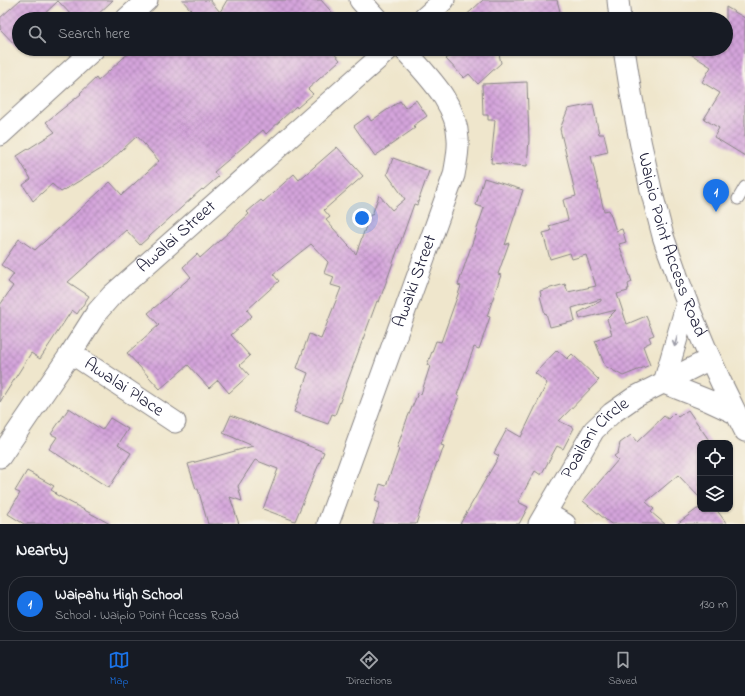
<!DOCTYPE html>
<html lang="en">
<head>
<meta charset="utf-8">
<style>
  :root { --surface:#171b24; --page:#20242c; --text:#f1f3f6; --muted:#9ea1a6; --line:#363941; --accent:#1a73e8 }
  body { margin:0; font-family:"Indie Flower",sans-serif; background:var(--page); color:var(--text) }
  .controls { position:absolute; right:12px; bottom:12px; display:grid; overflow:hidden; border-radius:8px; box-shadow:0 1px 3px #0004 }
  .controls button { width:36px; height:36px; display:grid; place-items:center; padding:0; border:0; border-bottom:1px solid var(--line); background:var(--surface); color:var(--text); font:20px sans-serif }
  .you { position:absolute; left:362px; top:218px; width:14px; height:14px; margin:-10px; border:3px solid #fff; border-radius:50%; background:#1a73e8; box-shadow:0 0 0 6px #1a73e833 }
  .badge { display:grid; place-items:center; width:26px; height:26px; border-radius:50%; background:var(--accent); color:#fff; font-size:13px; font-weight:700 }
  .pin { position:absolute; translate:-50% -33px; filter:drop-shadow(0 1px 2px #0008) }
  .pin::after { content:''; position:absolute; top:21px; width:14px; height:12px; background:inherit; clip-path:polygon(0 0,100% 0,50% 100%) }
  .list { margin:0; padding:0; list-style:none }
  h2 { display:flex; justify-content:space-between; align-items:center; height:52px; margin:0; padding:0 16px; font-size:17px }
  h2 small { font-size:13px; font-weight:400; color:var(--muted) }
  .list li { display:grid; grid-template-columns:26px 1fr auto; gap:12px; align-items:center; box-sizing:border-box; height:56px; margin:0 8px 8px; padding:0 8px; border:1px solid var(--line); border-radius:16px }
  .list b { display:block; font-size:15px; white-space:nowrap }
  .list p { margin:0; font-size:13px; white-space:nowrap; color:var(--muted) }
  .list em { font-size:13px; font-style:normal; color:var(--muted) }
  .icon { flex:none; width:22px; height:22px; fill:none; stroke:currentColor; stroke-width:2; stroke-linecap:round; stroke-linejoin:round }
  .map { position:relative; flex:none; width:745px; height:524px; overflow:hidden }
  .search { position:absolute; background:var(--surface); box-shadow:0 1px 3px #0004; left:12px; right:12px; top:12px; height:44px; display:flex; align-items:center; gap:10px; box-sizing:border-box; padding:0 14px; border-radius:22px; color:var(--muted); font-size:15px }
  .sheet { height:116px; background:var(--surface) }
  nav { display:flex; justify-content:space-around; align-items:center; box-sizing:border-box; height:56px; border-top:1px solid var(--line); background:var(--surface); font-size:11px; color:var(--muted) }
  nav a { display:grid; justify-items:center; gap:2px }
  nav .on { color:var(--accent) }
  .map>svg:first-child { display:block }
  .building { fill:url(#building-cross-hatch) }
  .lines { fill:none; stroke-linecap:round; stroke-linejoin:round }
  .lane-casing { stroke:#888484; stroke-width:13 }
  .street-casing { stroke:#888484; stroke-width:23 }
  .lane { stroke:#fff; stroke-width:11 }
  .street { stroke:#fff; stroke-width:21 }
  .oneway { stroke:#9c9ca7 }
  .labels { text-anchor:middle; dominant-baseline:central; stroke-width:4; stroke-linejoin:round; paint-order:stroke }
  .street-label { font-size:18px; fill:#22223b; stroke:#f7f3e8 }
</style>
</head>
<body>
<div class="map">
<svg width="745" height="524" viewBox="0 0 745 524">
  <defs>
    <pattern id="building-cross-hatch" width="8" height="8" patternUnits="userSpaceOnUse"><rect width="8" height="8" fill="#d4a4db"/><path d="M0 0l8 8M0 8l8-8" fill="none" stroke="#ac85b3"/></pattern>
  </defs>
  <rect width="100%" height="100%" fill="#f7f3e8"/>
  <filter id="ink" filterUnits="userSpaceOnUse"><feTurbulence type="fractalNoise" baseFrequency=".025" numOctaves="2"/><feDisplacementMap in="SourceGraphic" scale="8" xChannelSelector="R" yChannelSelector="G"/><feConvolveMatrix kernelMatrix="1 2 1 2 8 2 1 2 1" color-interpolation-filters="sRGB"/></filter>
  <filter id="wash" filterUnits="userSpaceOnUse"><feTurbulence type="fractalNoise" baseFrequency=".012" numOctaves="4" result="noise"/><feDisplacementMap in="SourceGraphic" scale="16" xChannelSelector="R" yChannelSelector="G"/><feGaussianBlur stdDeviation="0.9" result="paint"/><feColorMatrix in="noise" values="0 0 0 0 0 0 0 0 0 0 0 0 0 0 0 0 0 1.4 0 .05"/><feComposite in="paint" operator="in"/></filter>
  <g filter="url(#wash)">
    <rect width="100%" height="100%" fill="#efe6cc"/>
    <g id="blocks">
      <path class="building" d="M20,0H113L93,19H75L58,1L39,19H19V49L0,29V18Z
        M182,0H210L220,12L227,0H321L338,19H199Z
        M483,0H557L562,19H462Z
        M726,7L745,18V156L714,137L719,128L704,119L720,93L702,82L711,67L683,49H726Z
        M133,49H330L340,60L308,89L313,94L297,108L296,106L266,134L263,130L214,172L218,177L203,190L202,189L140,245L126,230L68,282L89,296L77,314L72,310L40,359L31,353L0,402V305L13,286L8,282L14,274L1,265L19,239L35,250L110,182L122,195L159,161L137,136L107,164L61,192L52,184L33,201L23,185L31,179L17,156L55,132L46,122L81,94L80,93L96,78L98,81Z
        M457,49H498L501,63L478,84L469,74L464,78L446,59Z
        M527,82L529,140L527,166L491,163L495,120H488V115H483L482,84Z
        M416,100L427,116L413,126L415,128L375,156L354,126L368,116L371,121L400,101L405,108Z
        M593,104L599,134H604L608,152L591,156L604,211L609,210L616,231L622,229L626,242L619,244L632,282L628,284L629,289H627L628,291L617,294L627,324L646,316L654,335L649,337L651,342L643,346L650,365L623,376L605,366L595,341L612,334L607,319L616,310L580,319L578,313L601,301V299L572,308L575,321L550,327L546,313L545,314L540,296L541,295L540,291L565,284L568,292L596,286L586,255L572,259L570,253L550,259L543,233L551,231L549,226L568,220L563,200L576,196L560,129L568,109Z
        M337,147L363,176L324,210L330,217L326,220L356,254L370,215H372L379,195L392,210L405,199L387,174L393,158L429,171L417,205L414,204L379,302L377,301L335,415L332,414L328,424L294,412L308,373L297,368L309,334L321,339L341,288L331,285L334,277L324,273L328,262L311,244L273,274L279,281L247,310L252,316L231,335L250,356L240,365L249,375L229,393L218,380L209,388L188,365L160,389L127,353L159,325L148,313L191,277L183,267L197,254L200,258L249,214L247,212L261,200L263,202L294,174L299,180Z
        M484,178L523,190L505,245L509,243L498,274L501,275L487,316L490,317L479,349L474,347L457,395L459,396L441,445L444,446L438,463L437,462L416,524H373L380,503L375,501L380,484L386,486L399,449L397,448L407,419L418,393L421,394L430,366L427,365L436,341L441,342L461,286L458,285L484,208L476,205Z
        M557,350L567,359L572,354L599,380L559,421L574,428L563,449L557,446L541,475L535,471L518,502L528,507L519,524H460L499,456L494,453L507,429L521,437L547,383L535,373Z
        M69,408L102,430L110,418L128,429L118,445L131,453L109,488L49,449L57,437L51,434Z
        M688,410L711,443H700V498L678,475L646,502L654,509L651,512L665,524H611L583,501L618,460L614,456L618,453L620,443L631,435L637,442L664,416L668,419L674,413L678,417Z
        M231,415L324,452L295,521L263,509L278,469L255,460L238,486L242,501L230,497L239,524H208L198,489H196L188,464L253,446L223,433Z
        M27,471L54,486L51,490L56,493L55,494L110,524H24L8,514L20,493L15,491Z
        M697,509H716L727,524H677Z"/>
    </g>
  </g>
  <g filter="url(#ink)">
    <use href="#blocks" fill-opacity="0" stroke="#888484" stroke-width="1"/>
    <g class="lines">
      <g class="lane-casing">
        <path id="lane" d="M738,199L745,187"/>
      </g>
      <g class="street-casing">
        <g id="street">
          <path d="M360,0L377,19"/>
          <path d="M618,0L620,19"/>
          <path d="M126,19L147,0"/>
          <path d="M423,19L444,0"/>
          <path id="s1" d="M624,49C633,112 646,174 663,236C667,249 673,262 677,276C696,329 719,381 745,431"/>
          <path d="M0,135L94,49"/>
          <path d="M687,303L664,383L707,400L735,413"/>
          <path id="s2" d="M71,353L175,422"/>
          <path id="s3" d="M0,457L71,353L97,312L112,295L389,49"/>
          <path d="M546,513L565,524"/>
          <path id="s4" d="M328,524L454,175C456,163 459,151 458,139C457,102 426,75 404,49"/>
          <path id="s5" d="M539,524L594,430L612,413L635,397L710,359"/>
        </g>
      </g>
      <use href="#lane" class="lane"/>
      <use href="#street" class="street"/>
    </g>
    <defs><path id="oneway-shaft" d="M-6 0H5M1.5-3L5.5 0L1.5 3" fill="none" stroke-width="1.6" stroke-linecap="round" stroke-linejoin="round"/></defs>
    <use class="oneway" href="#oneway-shaft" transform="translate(676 341) rotate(106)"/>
  </g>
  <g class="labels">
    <g class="street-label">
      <text stroke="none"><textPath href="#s3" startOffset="284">Awalai Street</textPath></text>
      <text stroke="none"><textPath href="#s1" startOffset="202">Waipio Point Access Road</textPath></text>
      <text stroke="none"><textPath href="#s4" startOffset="258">Awaiki Street</textPath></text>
      <text stroke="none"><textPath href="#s2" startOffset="63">Awalai Place</textPath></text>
      <text stroke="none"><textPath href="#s5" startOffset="103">Poailani Circle</textPath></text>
    </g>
  </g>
</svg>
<div class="controls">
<button><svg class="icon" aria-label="locate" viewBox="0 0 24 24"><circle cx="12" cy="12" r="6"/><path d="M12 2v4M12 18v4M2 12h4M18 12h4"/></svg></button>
<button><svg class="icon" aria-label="layers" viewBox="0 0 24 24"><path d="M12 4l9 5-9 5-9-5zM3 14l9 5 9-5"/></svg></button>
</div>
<div class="you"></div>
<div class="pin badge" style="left:716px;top:212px">1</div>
<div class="search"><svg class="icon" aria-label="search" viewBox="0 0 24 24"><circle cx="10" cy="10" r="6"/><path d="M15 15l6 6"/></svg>Search here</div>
</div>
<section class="sheet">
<h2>Nearby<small></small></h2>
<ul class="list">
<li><span class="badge">1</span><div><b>Waipahu High School</b><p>School · Waipio Point Access Road</p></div><em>130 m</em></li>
</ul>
</section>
<nav>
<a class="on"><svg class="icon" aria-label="map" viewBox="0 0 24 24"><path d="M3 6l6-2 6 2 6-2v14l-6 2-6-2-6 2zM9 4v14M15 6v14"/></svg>Map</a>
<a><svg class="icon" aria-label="directions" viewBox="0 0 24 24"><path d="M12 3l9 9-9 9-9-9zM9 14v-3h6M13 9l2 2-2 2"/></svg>Directions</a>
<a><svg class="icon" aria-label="saved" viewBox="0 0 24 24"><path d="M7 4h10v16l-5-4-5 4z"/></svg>Saved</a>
</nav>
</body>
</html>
